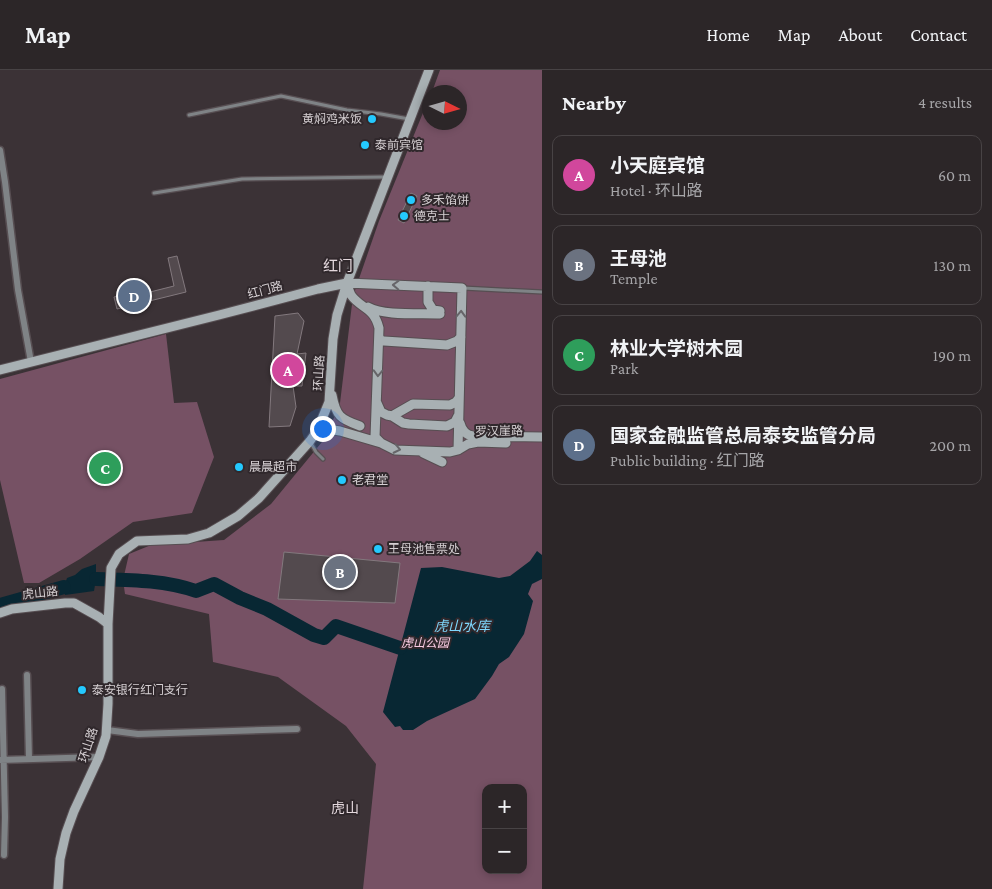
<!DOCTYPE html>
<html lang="en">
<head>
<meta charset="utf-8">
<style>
  :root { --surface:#2c2628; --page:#383234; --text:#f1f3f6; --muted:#a6a5a8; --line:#484345; --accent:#8bbbb9 }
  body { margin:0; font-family:"Crimson Pro","Noto Sans SC",serif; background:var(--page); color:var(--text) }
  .controls { position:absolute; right:15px; bottom:15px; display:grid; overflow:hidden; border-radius:10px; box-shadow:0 2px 8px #0003 }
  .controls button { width:45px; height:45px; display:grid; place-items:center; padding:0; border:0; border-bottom:1px solid var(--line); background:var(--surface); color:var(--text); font:25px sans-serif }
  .compass { position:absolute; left:422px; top:15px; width:45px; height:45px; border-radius:50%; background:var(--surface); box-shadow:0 2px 8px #0003; rotate:95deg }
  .you { position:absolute; left:322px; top:358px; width:18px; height:18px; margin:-12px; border:4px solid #fff; border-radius:50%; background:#1a73e8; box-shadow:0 0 0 8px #1a73e833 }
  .badge { display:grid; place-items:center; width:32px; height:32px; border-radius:50%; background:var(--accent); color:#fff; font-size:16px; font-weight:700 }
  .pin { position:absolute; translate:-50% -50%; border:2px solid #fff; box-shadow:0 1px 5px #0006 }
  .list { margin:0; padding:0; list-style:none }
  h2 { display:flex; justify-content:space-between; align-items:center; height:65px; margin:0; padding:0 20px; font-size:21px }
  h2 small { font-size:16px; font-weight:400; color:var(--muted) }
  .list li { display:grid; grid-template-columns:32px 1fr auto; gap:15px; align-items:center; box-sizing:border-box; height:80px; margin:0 10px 10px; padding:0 10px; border:1px solid var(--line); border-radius:10px }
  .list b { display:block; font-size:19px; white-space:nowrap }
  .list p { margin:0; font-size:16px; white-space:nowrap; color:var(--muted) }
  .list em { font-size:16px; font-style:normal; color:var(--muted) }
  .map { position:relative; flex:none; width:542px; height:819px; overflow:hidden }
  header { display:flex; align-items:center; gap:30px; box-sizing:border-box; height:70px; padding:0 25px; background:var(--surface); border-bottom:1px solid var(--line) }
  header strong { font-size:24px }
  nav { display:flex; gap:28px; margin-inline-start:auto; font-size:18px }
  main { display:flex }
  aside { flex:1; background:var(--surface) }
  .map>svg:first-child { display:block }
  .green { fill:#765164; fill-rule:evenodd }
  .water { fill:#082733 }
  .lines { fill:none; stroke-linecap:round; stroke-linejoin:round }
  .river { stroke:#082733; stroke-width:14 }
  .building { fill:#534a4e; stroke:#83797e }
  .lane-casing { stroke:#574e52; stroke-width:5.5 }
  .street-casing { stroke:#574e52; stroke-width:9 }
  .secondary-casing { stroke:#574e52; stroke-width:11 }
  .lane { stroke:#7f8386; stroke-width:3 }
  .street { stroke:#7f8386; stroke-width:6 }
  .secondary { stroke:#a8b0b3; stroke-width:9 }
  .oneway { stroke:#666569 }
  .poi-dot { fill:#24c9fe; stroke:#30282c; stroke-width:2 }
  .labels { text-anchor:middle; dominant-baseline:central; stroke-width:4; stroke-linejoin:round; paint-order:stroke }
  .poi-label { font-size:12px; fill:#d6d0d3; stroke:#30282c; text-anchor:start }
  .street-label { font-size:12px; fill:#d6d0d3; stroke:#30282c }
  .park-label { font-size:12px; font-style:italic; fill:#facce3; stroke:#30282c }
  .water-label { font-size:14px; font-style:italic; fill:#7ed6fb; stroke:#30282c }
  .neighbourhood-label { font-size:14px; fill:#e4d8dd; stroke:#30282c }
  .quarter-label { font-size:15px; fill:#e4d8dd; stroke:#30282c }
</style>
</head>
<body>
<header>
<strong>Map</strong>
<nav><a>Home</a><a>Map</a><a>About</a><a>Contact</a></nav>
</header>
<main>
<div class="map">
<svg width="542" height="819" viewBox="0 0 542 819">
  <rect width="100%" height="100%" fill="#3b3236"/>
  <path class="green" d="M440,0H542V819H363L376,694L346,656L278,607L213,592L209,544L125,524L123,510L129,484L151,475L224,470L271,434L326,367L340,333L353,226L379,151L429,28L430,52H460V22H432ZM486,718H523V800H486Z
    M166,264L174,333L197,332L214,387L192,443L133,452L80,489L39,513H24L0,410V309Z"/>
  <path class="water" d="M537,481L542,485V509L532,514L528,524L533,531L524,564L509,587L499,594L492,606L475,629L427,651L413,660H403L400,656L395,657L383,642L421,498L442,497L499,508L510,506L530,491Z
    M96,494V509L94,521L65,525L64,517L67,508L75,505L82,499Z"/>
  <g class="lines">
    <path class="river" d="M96,509C130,510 164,510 196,521L214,514L240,528L267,539L314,565L324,568L336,556L400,578
      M0,535L64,517"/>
  </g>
  <path class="building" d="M411,123L417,126L404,153L398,150Z
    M177,186L186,222L117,239L114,227L128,223L125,213L139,210L142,224L174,216L168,188Z
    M298,243L304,251L297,284L306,283L302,316H293L296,337L290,356L269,357L275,246Z
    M284,482L400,493L395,533L278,529Z"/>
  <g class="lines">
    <g class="lane-casing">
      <path id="lane" d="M189,45L281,26L347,40L381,44L409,49
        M154,123L242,109L385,107
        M463,218L542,222
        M311,373L316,382L323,389"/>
    </g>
    <g class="street-casing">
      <path id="street" d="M0,80L5,112L18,220L31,292
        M27,605L29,689
        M2,619L5,747L4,785
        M107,660L138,664L297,659
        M0,690L99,687"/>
    </g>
    <g class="secondary-casing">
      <path id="secondary" d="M347,213C348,217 349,221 351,225C361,239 374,237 379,258L375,367L381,373
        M428,216V232L433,240L440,241
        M368,237C383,246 421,243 440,244
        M379,267L381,271H384L447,275L457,271L461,267
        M0,300L219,245L318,219L347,213L462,218L458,380L450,382L395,380L381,373L340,361L327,359L317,361
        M332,325C336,346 340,349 360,356
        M377,333L381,342L387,345L392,346L403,353L409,354L447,356L455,352L458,346
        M392,346L413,334L450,335L456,332L459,328
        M460,353C462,361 466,365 473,366L542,367
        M458,380L468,374L478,372L506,373
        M423,383L442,392
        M0,543L12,539L65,533H74L99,547L108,554
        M58,819L60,789L66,763L74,741L99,687L106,666L108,634V554L111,498L119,484L137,471L188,469L209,463L238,446L259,428L310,371L317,361L329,332L333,269L337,245L347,213L429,0"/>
    </g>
    <use href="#lane" class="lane"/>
    <use href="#street" class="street"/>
    <use href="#secondary" class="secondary"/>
  </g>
  <defs><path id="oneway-chevron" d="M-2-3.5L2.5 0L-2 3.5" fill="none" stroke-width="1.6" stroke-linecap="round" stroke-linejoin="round" transform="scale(1.25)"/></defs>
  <g class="oneway">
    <use href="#oneway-chevron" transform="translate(396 215) rotate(-178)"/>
    <use href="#oneway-chevron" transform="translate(461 244) rotate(-88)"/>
    <use href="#oneway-chevron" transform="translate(378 303) rotate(92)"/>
    <use href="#oneway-chevron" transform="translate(397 379) rotate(12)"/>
  </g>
  <g class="poi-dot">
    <circle cx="372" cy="49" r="5"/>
    <circle cx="365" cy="75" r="5"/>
    <circle cx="411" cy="130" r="5"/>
    <circle cx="404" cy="146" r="5"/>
    <circle cx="239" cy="397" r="5"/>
    <circle cx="342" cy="410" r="5"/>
    <circle cx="378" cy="479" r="5"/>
    <circle cx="82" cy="620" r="5"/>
  </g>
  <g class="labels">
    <g class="poi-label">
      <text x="362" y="49" text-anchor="end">黄焖鸡米饭</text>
      <text x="375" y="75">泰前宾馆</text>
      <text x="421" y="130">多禾馅饼</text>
      <text x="414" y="146">德克士</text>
      <text x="249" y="397">晨晨超市</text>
      <text x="352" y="410">老君堂</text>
      <text x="388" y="479">王母池售票处</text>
      <text x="92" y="620">泰安银行红门支行</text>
    </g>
    <g class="street-label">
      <text transform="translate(265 220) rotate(-15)">红门路</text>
      <text transform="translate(319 303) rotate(-87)">环山路</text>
      <text transform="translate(499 361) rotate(-1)">罗汉崖路</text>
      <text transform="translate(40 523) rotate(-6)">虎山路</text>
      <text transform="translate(88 675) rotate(-72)">环山路</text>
    </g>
    <g class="park-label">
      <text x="425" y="573">虎山公园</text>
    </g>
    <g class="water-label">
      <text x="462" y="556">虎山水库</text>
    </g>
    <g class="neighbourhood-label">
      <text x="345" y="738">虎山</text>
    </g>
    <g class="quarter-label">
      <text x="338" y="196">红门</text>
    </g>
  </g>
</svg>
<div class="controls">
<button>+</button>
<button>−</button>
</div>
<svg class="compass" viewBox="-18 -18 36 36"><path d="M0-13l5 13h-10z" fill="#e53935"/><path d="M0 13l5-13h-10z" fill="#a6a5a8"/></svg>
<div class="you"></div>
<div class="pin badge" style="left:288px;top:300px;background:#d1479c">A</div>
<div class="pin badge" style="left:340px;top:502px;background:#6b7280">B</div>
<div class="pin badge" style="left:105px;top:398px;background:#2e9e5b">C</div>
<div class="pin badge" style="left:134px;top:226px;background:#5c6f8a">D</div>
</div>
<aside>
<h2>Nearby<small>4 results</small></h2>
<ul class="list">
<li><span class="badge" style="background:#d1479c">A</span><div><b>小天庭宾馆</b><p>Hotel · 环山路</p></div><em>60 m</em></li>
<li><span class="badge" style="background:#6b7280">B</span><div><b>王母池</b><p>Temple</p></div><em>130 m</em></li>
<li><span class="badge" style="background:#2e9e5b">C</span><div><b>林业大学树木园</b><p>Park</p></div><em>190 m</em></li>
<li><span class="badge" style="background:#5c6f8a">D</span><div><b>国家金融监管总局泰安监管分局</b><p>Public building · 红门路</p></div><em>200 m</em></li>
</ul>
</aside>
</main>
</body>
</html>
